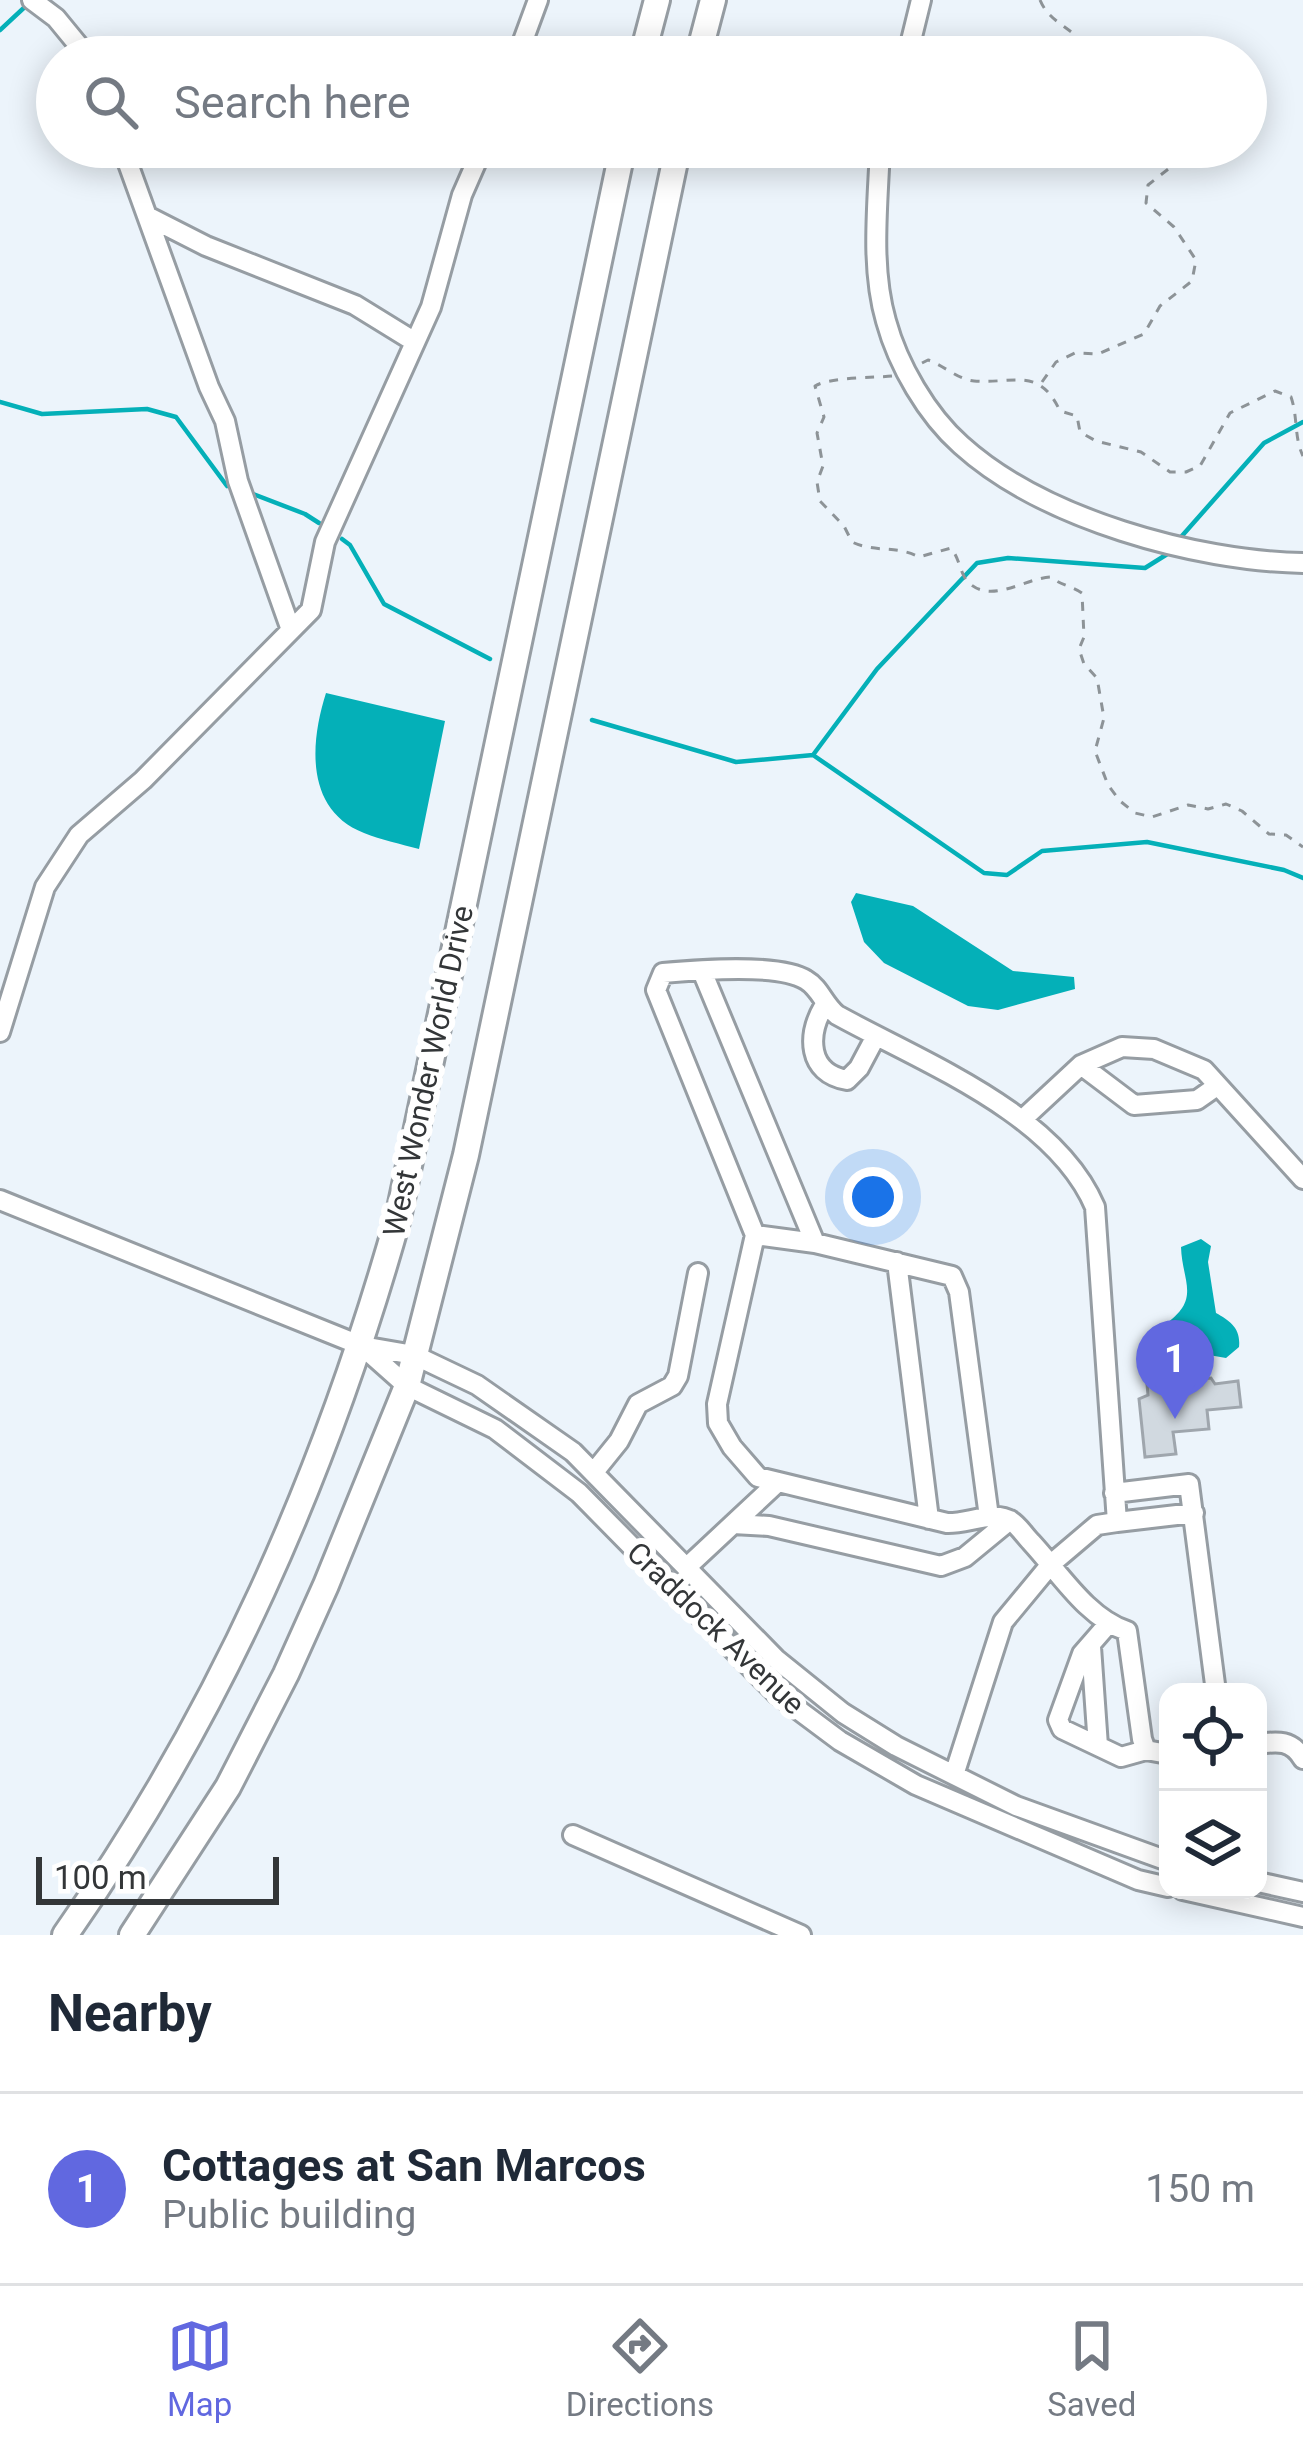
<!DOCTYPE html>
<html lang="en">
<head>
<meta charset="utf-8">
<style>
  :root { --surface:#fff; --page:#f2f2f3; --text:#1f2937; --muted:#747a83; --line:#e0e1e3; --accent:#6168e0 }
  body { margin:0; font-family:Roboto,sans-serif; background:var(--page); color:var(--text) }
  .controls { position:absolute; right:36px; bottom:36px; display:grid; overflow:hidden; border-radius:24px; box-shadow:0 6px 30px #0003 }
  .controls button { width:108px; height:108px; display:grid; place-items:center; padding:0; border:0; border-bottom:3px solid var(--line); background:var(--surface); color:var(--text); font:60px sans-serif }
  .scale { position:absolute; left:36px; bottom:30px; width:243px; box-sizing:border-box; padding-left:12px; border:6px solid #333638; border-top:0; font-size:33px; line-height:42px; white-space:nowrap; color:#333638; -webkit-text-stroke:9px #fff; paint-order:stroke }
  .you { position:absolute; left:873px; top:1197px; width:42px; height:42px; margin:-30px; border:9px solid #fff; border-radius:50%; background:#1a73e8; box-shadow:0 0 0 18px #1a73e833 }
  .badge { display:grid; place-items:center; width:78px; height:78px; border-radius:50%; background:var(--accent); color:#fff; font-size:39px; font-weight:700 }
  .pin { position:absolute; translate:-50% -99px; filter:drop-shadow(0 3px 6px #0008) }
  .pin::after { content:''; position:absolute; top:63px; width:42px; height:36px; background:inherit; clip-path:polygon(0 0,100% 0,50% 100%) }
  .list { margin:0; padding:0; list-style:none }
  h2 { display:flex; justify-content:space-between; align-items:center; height:156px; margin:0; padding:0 48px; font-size:51px }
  h2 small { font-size:39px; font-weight:400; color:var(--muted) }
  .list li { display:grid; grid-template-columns:78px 1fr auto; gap:36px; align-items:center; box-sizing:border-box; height:192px; padding:0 48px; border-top:3px solid var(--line) }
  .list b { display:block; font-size:45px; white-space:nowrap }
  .list p { margin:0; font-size:39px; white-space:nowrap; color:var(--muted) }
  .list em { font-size:39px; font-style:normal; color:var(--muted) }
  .icon { flex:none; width:66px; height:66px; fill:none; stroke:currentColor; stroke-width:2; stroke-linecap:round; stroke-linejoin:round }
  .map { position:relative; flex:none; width:1303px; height:1935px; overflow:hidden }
  .search { position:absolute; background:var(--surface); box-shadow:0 6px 30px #0003; left:36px; right:36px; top:36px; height:132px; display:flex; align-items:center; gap:30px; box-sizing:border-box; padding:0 42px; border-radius:66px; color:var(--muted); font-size:45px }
  .sheet { height:348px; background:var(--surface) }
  nav { display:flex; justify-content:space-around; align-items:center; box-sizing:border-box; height:168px; border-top:3px solid var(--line); background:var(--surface); font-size:33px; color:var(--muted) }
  nav a { display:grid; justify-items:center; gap:6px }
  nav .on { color:var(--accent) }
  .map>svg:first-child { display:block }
  .water { fill:#04b0b8 }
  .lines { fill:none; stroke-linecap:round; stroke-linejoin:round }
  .stream { stroke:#04b0b8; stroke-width:4.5 }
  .building { fill:#d1d9e0; stroke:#9fa6ad; stroke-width:3 }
  .minor-casing { stroke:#969da3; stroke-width:24 }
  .major-casing { stroke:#969da3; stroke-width:30 }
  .path { stroke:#8d9397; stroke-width:3; stroke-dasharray:9 9; stroke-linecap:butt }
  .minor { stroke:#fff; stroke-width:18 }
  .major { stroke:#fff; stroke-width:24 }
  .labels { text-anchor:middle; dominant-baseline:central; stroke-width:12; stroke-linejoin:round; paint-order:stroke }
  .street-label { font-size:30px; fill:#333638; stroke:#fff }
</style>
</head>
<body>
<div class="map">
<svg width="1303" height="1935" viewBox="0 0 1303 1935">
  <rect width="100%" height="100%" fill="#ecf4fb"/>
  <path class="water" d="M326,693L445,721L419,849C401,844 381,840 364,833C305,810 310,743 326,693Z
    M856,893L913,906L1013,971L1074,977L1075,989L998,1010L968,1006L884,963L864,942L851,902Z
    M1201,1239L1211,1246L1208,1262L1216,1313C1230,1321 1241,1328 1239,1347L1226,1358L1186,1351L1168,1353L1164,1325C1202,1299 1182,1282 1181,1247Z"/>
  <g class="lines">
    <path class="stream" d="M0,30L28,4
      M0,402L42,414L147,409L176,417L227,486
      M248,492L305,514L319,523
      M1181,537L1264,443L1303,422
      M342,539L350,545L384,604L490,659
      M592,720L736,762L813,755L984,873L1007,875L1042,851L1147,842L1284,870L1303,878
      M813,755L877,669L977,563L1008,558L1145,568L1169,553"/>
  </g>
  <path class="building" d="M1211,1378L1215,1384L1238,1381L1241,1407L1207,1410L1209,1429L1173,1432L1176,1454L1145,1457L1139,1399L1148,1395L1147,1384Z"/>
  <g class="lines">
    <g class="minor-casing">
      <path id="minor" d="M32,0L56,18L88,57
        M517,57L538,0
        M907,57L921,0
        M122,147L147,216L206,246L355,305L415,342
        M880,147C878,203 870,266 886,321C898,365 927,415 961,445C1043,519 1195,561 1303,563
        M147,216L209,387L225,421L238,481L291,630
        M702,971L815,1243L952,1276L959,1292L989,1517
        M824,1006C807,1035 807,1073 847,1080L859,1068L876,1036
        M0,1032L45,887L79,835L143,780L311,610L325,542L431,307L462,195L483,147
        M1081,1065L1134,1105L1197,1100L1217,1086
        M1024,1118L1081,1065L1122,1047L1154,1049L1204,1070L1303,1179
        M0,1200L362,1346L414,1355L477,1385L573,1452L776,1659L843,1713L896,1746L1016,1806L1168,1861
        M755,1235L815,1243
        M897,1262L929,1519
        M362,1346L407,1386L495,1429L579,1493L777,1694L840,1741L916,1785L1138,1880L1168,1887
        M594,1472L619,1441L638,1404L672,1386L678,1376L698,1273
        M1114,1493L1189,1484L1216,1692
        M1117,1522L1194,1513
        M733,1524L769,1526L941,1566L965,1557L1010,1520
        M687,1567L778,1482
        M1109,1623L1082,1654L1058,1720L1062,1729L1121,1757L1146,1750
        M1091,1647L1098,1746
        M1258,1744C1278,1741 1292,1740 1303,1759
        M954,1775L1003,1622L1051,1564L1097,1525L1117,1522L1095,1207C1055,1113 924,1063 837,1015C824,1005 820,988 806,980C779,963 696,970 663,973L656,990L755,1235L717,1404L718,1423L732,1447L758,1477L947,1523C967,1524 994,1510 1011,1521C1018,1525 1025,1536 1031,1542C1059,1572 1087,1618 1127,1631L1142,1739L1146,1750L1168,1754
        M573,1835L801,1935
        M1258,1882L1303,1892
        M1183,1890L1303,1917"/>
    </g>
    <g class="major-casing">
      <path id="major" d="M642,57L657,0
        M698,57L713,0
        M65,1935C220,1714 325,1477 398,1218L623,147
        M132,1935L228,1787L286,1674L326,1585L407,1386L466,1155L678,147"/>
    </g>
    <path class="path" d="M1040,0C1051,27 1082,29 1090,57
      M922,363L928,360C943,365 959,380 974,381C1014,384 1039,366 1060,411L1077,416L1080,432L1096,441L1141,452L1170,472H1186L1200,466L1230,413L1275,391L1291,397C1298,417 1294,438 1303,456
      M892,376C871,378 830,377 815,386L824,417L817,433L823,466L817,482L820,501L844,526L852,542C875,553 897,545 919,557L951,548C960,559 960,574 968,582C991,605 1025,578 1051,577C1060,585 1072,586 1082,593L1084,637L1079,649L1084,664L1097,678L1104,718L1095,751L1108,785L1120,801L1135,813L1152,817L1188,805L1208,809L1226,804L1242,811L1269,834L1286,835L1303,847
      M1042,382L1056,362L1075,353L1098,354L1144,334L1160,306L1192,281L1196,260L1174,227L1146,203L1148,185L1186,155V147"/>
    <use href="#minor" class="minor"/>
    <use href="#major" class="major"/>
  </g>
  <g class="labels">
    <g class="street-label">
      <text transform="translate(428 1071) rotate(-78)">West Wonder World Drive</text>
      <text transform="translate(716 1628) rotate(44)">Craddock Avenue</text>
    </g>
  </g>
</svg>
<div class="controls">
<button><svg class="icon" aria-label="locate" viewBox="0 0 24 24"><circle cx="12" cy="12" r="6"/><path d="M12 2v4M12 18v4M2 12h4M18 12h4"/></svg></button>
<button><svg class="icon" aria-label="layers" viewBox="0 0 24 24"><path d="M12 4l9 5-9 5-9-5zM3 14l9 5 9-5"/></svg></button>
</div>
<div class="scale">100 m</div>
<div class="you"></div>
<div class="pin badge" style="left:1175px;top:1419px">1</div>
<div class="search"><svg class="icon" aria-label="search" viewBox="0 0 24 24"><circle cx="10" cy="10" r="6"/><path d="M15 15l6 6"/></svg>Search here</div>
</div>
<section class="sheet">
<h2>Nearby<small></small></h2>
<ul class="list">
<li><span class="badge">1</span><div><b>Cottages at San Marcos</b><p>Public building</p></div><em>150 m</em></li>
</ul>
</section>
<nav>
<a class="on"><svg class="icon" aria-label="map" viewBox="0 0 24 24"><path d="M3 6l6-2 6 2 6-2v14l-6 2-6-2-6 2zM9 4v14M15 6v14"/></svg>Map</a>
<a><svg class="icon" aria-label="directions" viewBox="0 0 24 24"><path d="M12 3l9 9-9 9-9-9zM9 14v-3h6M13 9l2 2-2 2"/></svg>Directions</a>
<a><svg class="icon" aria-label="saved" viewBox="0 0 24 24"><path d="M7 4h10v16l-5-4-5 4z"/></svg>Saved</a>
</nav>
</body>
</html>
